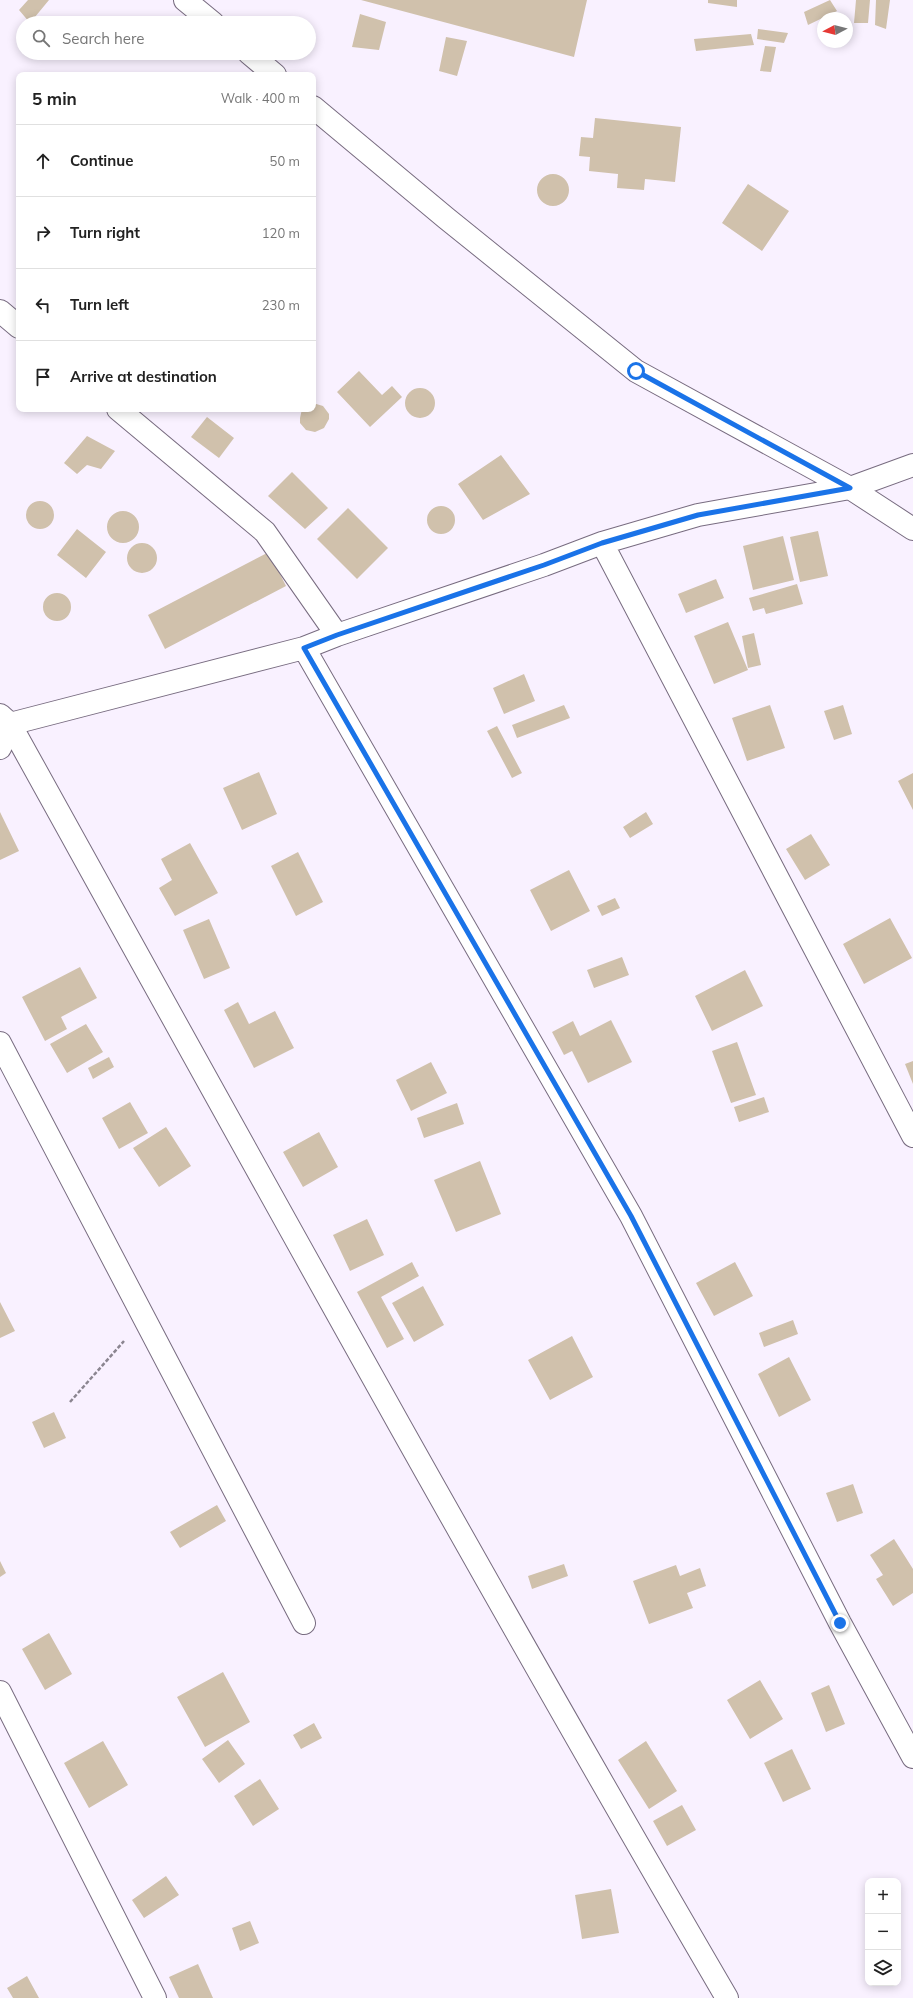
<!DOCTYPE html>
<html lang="en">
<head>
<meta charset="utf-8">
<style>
  :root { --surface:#fff; --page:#f6f6f6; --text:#222; --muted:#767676; --line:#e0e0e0 }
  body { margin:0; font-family:Mulish,sans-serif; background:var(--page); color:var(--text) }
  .controls { position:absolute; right:12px; bottom:12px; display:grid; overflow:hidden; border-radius:8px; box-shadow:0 2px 10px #0003 }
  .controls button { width:36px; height:36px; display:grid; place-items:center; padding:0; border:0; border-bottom:1px solid var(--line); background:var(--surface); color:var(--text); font:20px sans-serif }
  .compass { position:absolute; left:817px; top:12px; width:36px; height:36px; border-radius:50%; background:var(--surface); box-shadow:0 2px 10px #0003; rotate:263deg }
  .stop { position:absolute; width:12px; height:12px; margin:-9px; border:3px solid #1a73e8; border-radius:50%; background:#fff }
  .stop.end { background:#1a73e8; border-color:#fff; box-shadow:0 1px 4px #0008 }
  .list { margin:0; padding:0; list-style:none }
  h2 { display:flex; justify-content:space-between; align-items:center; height:52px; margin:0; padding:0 16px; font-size:17px }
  h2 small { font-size:13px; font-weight:400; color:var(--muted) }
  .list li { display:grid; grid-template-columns:26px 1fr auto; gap:12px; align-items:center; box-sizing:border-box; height:72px; padding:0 16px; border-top:1px solid var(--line) }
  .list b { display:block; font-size:15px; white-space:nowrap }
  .list em { font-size:13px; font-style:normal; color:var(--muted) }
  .icon { flex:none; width:22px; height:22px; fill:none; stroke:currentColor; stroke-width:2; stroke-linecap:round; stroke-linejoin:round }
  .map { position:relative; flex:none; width:913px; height:1998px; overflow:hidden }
  .search { position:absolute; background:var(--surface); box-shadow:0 2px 10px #0003; left:16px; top:16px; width:300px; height:44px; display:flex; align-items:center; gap:10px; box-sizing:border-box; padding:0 14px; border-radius:22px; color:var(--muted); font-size:15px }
  .panel { position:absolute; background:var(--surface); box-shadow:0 2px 10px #0003; left:16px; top:72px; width:300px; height:340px; border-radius:8px }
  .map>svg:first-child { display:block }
  .building { fill:#d0c1ac }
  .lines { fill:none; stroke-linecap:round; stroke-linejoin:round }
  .minor-casing { stroke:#786c80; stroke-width:24 }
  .path { stroke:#8b8590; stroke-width:2.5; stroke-dasharray:4 2; stroke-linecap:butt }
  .minor { stroke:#fff; stroke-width:22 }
  .route { stroke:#1a73e8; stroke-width:5 }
</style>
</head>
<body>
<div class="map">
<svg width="913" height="1998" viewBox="0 0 913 1998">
  <rect width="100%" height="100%" fill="#f9f1ff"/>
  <path class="building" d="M28,0H49L30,23L19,10Z
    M361,0H587L574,57Z
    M708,0H737V7L708,3Z
    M830,0L837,11L808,25L804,12Z
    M856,0H870L868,23H854Z
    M876,0H890L886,29L875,25Z
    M360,14L386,22L379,50L352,47Z
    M758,29L788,33L784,43L757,39Z
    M751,34L754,45L696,51L694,39Z
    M446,37L467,41L457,76L439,71Z
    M765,46L776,47L771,72L760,71Z
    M595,118L681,127L675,182L645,179L644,190L617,188L618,174L589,171L590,157L579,156L581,137L593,138Z
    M537 190a16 16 0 1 1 32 0a16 16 0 1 1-32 0Z
    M748,184L789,211L762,251L722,223Z
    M359,371L382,395L392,386L402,397L370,427L337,392Z
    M405 403a15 15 0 1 1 30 0a15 15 0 1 1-30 0Z
    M313,403L323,406L329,414V419L324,428L315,432L306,430L300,423V418L302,409H313Z
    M207,417L234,438L219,458L191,437Z
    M87,436L115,451L101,469L87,465L77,474L64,463Z
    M501,455L530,494L483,520L458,484Z
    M292,472L328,508L305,529L268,496Z
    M26 515a14 14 0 1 1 28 0a14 14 0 1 1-28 0Z
    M427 520a14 14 0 1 1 28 0a14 14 0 1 1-28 0Z
    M348,508L388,548L357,579L317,539Z
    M107 527a16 16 0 1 1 32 0a16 16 0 1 1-32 0Z
    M77,529L106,552L86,578L57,555Z
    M818,531L828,576L800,582L790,537Z
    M783,536L794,580L753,590L743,546Z
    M127 558a15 15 0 1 1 30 0a15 15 0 1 1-30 0Z
    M269,552L286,586L165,649L148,615Z
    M716,579L724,598L686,613L678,594Z
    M797,584L803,604L766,614L764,608L753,611L749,598Z
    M43 607a14 14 0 1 1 28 0a14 14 0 1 1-28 0Z
    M728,622L748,670L714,684L694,636Z
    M754,633L761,665L748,668L742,636Z
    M524,674L535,701L504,714L493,688Z
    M564,705L570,718L517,738L512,725Z
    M770,705L785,748L747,761L732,718Z
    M843,705L852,734L834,740L824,711Z
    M497,726L522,773L512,778L487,731Z
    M259,772L277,814L242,830L223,788Z
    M913,773V810L898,781Z
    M0,812L19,851L0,860Z
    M646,812L653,824L630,838L623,827Z
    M811,834L830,865L805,880L786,849Z
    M190,843L218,893L175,916L159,888L172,880L161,859Z
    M298,852L323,902L296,916L271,866Z
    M569,870L590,911L551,931L530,890Z
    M615,898L620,908L602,916L597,906Z
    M890,918L912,958L864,984L843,944Z
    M209,919L230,968L204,979L183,930Z
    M622,957L629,975L594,988L587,970Z
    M80,967L97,998L61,1017L67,1029L45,1041L22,997Z
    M745,970L763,1006L712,1031L695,996Z
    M238,1002L249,1024L275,1011L294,1048L254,1068L224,1010Z
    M611,1020L632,1062L588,1083L572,1051L564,1055L552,1032L573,1021L580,1036Z
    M86,1024L103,1052L67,1073L50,1044Z
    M737,1042L756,1095L731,1103L712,1051Z
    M109,1057L114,1067L93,1079L88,1068Z
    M913,1061V1084L905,1064Z
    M431,1062L447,1093L411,1111L396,1080Z
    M764,1097L769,1112L739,1122L734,1107Z
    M130,1102L148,1133L119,1149L102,1118Z
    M457,1103L464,1124L424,1138L417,1118Z
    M166,1127L191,1166L159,1187L133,1148Z
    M319,1132L338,1167L303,1187L283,1152Z
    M480,1161L501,1214L456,1232L434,1180Z
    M367,1219L384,1255L350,1271L333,1235Z
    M412,1262L419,1276L381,1297L404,1339L387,1348L357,1292Z
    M735,1262L753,1296L714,1316L696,1283Z
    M423,1286L444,1325L414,1342L392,1303Z
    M0,1302L15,1331L0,1338Z
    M793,1320L798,1334L764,1347L759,1333Z
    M572,1336L593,1377L550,1400L528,1360Z
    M789,1357L811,1400L779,1417L758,1374Z
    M54,1412L66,1438L44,1448L32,1422Z
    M853,1484L863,1513L837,1522L826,1493Z
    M217,1505L226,1521L180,1548L170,1532Z
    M894,1539L913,1569V1593L893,1606L876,1579L883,1575L870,1555Z
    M0,1561L6,1573L0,1577Z
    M564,1564L568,1576L532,1589L528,1576Z
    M676,1565L680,1576L700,1568L706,1586L687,1593L693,1608L649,1624L633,1581Z
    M49,1633L72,1674L45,1690L22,1649Z
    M223,1672L250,1722L205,1747L177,1697Z
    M760,1680L783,1719L750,1739L727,1700Z
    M829,1685L845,1724L826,1732L811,1693Z
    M314,1723L322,1738L301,1749L293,1735Z
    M228,1740L245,1764L219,1783L202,1759Z
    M103,1741L128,1785L89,1808L64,1763Z
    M646,1741L677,1791L649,1809L618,1760Z
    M792,1749L811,1789L783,1802L764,1763Z
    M260,1779L279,1809L253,1826L234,1796Z
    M682,1805L696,1830L667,1846L653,1821Z
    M166,1876L179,1895L144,1918L132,1900Z
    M611,1889L619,1933L582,1939L575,1895Z
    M250,1921L259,1943L240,1951L232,1928Z
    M198,1964L213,1998H179L169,1977Z
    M27,1976L39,1998H13L7,1988Z"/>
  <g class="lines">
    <g class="minor-casing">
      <path id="minor" d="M185,0L213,23
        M249,53L275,75
        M313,107L446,218L636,371L850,488L913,529
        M0,311L19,327
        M118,409L265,532L337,635
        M602,543L913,1136
        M304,648L631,1216L840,1623L913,1757
        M0,715L10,724C246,1150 481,1577 727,1998
        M0,748L10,724L304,648L337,635L544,565L602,543L698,515L850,488L913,465
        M0,1043L304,1623
        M0,1692L155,1998"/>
    </g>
    <path class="path" d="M70,1402L124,1341"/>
    <use href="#minor" class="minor"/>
  </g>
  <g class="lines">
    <path class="route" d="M636,371L850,488L698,515L602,543L544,565L337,635L304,648L631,1216L840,1623"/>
  </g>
</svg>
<div class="controls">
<button>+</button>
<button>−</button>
<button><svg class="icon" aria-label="layers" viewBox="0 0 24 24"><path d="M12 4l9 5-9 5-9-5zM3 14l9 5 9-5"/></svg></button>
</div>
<svg class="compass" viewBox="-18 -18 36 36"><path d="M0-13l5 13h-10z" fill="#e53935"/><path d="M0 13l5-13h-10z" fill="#767676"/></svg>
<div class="stop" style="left:636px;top:371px"></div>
<div class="stop end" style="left:840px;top:1623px"></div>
<div class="search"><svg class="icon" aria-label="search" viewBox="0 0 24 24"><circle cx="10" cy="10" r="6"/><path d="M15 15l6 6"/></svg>Search here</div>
<section class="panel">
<h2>5 min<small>Walk · 400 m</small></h2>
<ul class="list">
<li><svg class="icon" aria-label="ahead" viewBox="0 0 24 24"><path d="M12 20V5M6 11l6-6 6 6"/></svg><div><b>Continue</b></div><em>50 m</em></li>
<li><svg class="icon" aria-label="right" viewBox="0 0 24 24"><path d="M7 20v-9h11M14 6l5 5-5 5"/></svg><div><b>Turn right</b></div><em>120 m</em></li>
<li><svg class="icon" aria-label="left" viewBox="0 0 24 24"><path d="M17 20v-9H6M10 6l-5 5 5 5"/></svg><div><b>Turn left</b></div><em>230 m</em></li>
<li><svg class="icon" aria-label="arrive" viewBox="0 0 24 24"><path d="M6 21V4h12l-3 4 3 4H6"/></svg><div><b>Arrive at destination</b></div></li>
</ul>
</section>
</div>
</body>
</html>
